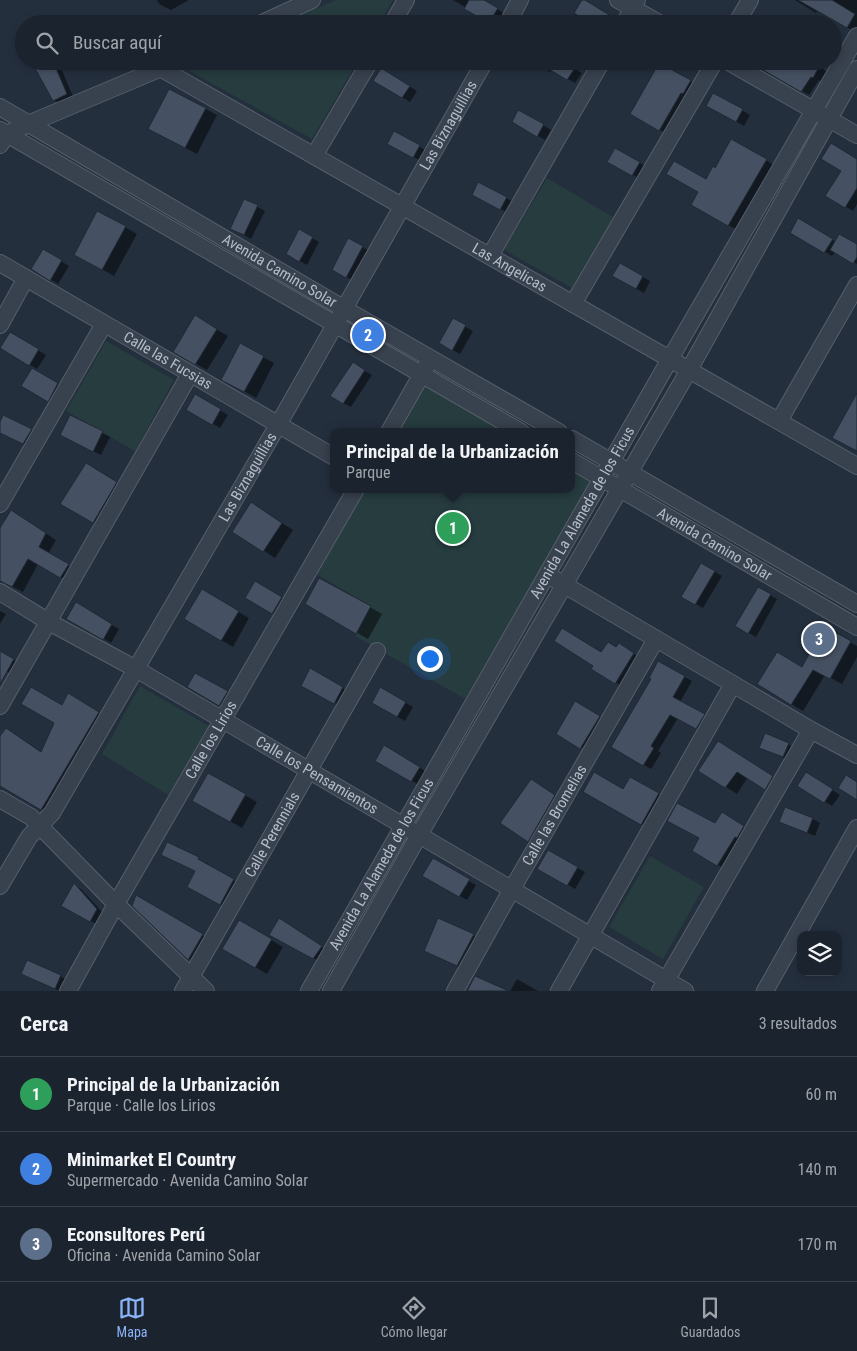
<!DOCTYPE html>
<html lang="es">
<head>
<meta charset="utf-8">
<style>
  :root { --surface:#1b232e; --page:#282f3a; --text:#f1f3f6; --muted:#a0a4aa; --line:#39404a; --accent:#8ab4f8 }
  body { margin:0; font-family:"Roboto Condensed",sans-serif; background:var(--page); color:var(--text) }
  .controls { position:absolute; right:15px; bottom:15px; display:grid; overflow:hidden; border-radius:10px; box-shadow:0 2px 8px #0003 }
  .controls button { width:45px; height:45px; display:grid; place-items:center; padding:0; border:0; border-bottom:1px solid var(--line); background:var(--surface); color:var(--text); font:25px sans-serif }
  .you { position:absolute; left:429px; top:658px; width:18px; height:18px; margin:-12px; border:4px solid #fff; border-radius:50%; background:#1a73e8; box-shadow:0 0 0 8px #1a73e833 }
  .badge { display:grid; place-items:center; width:32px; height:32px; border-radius:50%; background:var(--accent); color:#fff; font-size:16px; font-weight:700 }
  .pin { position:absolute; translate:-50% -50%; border:2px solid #fff; box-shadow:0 1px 5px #0006 }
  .popup { position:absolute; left:330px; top:428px; width:245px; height:65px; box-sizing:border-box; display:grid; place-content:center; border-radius:10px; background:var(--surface); filter:drop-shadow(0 1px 4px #0005); font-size:16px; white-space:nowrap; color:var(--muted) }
  .popup b { font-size:19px; color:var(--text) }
  .popup::after { content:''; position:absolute; left:50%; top:100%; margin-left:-10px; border:10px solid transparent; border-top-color:var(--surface) }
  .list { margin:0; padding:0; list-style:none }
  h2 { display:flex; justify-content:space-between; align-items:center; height:65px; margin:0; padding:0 20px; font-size:21px }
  h2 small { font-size:16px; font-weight:400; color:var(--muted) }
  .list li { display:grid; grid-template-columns:32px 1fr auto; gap:15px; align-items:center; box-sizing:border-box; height:75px; padding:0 20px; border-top:1px solid var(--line) }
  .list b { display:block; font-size:19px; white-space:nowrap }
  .list p { margin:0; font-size:16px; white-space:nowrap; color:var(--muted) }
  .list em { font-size:16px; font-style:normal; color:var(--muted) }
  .icon { flex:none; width:28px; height:28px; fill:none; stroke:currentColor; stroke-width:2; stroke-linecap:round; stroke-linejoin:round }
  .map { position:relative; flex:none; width:857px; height:991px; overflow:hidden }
  .search { position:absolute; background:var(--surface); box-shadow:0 2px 8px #0003; left:15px; right:15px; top:15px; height:55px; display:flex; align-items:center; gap:12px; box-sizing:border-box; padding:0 18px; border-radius:28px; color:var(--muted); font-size:19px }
  .sheet { height:290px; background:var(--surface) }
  nav { display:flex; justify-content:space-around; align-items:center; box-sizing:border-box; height:70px; border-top:1px solid var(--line); background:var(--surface); font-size:14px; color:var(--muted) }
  nav a { display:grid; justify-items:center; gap:2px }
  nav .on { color:var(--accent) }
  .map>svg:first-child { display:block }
  .green { fill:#263c3f }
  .shadow { fill:#0007 }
  .building { fill:#455162; stroke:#1f2835 }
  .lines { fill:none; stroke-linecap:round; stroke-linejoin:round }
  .minor-casing { stroke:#565f6c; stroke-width:18 }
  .minor { stroke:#38414e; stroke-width:16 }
  .labels { text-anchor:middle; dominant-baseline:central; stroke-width:4; stroke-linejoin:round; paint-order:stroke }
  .street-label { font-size:15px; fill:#b4bcc9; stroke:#1d2633 }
</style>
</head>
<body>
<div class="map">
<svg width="857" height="991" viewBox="0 0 857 991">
  <rect width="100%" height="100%" fill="#242f3e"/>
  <path class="green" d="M336,0H393L379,24H281Z
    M196,61H358L312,139L182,67Z
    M547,178L613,217L572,288L504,250Z
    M106,341L174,380L135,451L66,411Z
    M423,385L504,432H397Z
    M572,471L591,482L465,699L355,636L371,606L316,574L364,489H572Z
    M140,686L209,726L168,795L102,754Z
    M650,856L704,887L663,959L609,927Z"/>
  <path class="shadow" d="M157,0H189L171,10L159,4Z
    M453,0H481L504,13L499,24H494Z
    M583,0L618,21L616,24H593Z
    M795,0H857V28L855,32L818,10L816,13Z
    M421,19L428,23L429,24H418Z
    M36,61H58L74,99L61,105L54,100Z
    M465,61H480L476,68Z
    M531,61H562L582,73L575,83L552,70L550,72Z
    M810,61L826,71L821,81L819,80L809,95L764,69Z
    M660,65L698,85L667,134L632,113Z
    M382,70L417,91L410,102L375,81Z
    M713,94L750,115L744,126L707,105Z
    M206,109L217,115L197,154L161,135Z
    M519,111L551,130L545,140L513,121Z
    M395,133L427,151L421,161L389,144Z
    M732,141L776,166L739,231L692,204Z
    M615,149L647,167L640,179L609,161Z
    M857,160V204L853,211L827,195L842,171Z
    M506,198L514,202L508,213L481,199Z
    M245,200L265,211L251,239L239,232Z
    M799,220L836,242L857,246V264L835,252L832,256L792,232Z
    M125,227L137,234L114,276L87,261Z
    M300,231L319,242L307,265L287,254Z
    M362,247L370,251L354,281L333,270Z
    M44,251L69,266L58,284L33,269Z
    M620,264L650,281L644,293L614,276Z
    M195,317L228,336L207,370L175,352Z
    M453,320L473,331L460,354L440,343Z
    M10,333L46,355L37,369L1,348Z
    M263,357L274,363L256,398L223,379Z
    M360,368L372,375L351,407L343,403Z
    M32,369L65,389L56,405L23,385Z
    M196,396L228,415L220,428L188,409Z
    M71,417L110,437L101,455L69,439Z
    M0,424L31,430L38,434L31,447L0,432Z
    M86,465L123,487L101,527L61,504Z
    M262,510L293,530L275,558L233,531Z
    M22,518L56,540L48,554L78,571L71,583L38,564L23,592L0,580V530Z
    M702,564L722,576L703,608L682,596Z
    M320,580L382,614L368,639L306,603Z
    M255,583L289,602L280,617L247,598Z
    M758,589L777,599L756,637L737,626Z
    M202,591L249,618L233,647L185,619Z
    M76,604L119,629L111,643L67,618Z
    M0,611L6,614L0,624Z
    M825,628L857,646V657L842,684L825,675L803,711L791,704L802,668Z
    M617,649H627L640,658L623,687L593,668L602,654Z
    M0,652L21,664L14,676L0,667Z
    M659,663L692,681L680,702L711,719L704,732L678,718L658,751L661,753L651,769L613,746L652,679Z
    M311,670L350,692L342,707L302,685Z
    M196,675L234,696L227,709L189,687Z
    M381,689L413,707L405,721L373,703Z
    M80,701L111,721L54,816L0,785V739L7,729L42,752L63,707Z
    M575,703L610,724L593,754L557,734Z
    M788,744L795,748L791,761L761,748Z
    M384,747L427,772L419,785L376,760Z
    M729,749L783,783L776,795L748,777L737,794L700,770Z
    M209,774L257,802L242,828L193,800Z
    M631,778L668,800L651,829L584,791L624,790Z
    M814,778L840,795L832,806L798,785Z
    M542,787L565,803L540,847L528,841Z
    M730,818L750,832L725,869L694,851L715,825Z
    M813,819L820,823L815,836L781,822Z
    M168,844L198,859L209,864L208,866L244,886L231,910L188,886L196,872Z
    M548,852L585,872L575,889L539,868Z
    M433,860L476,885L467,900L424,876Z
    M74,885L81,889L104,914L98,925L63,905Z
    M136,897L214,942L200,965L189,959Z
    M239,921L283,947L267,974L224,948Z
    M286,924L328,951L321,962L270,935Z
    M473,935L485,941L469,972L425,951Z
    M60,976L68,980L60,991L30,977Z
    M517,979L538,991H510Z"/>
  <path class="building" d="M469,0H484L498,8L489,23L464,9Z
    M582,0H585L611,16L606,24H591L574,13Z
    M798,0H832L855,14L847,28Z
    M31,61H53L67,94L53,101Z
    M535,61H564L575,68L567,80Z
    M767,61H813L820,65L813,78L811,77L801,92L763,70Z
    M659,63L691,80L683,94L681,93L659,131L630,114Z
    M381,68L410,86L402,98L373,81Z
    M169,89L206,108L185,148L148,129Z
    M713,93L743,109L736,122L706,106Z
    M518,110L544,124L537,137L512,122Z
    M394,131L420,145L413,158L387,144Z
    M731,139L767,159L728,226L691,205L698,192L666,174L674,161L706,179L713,166L715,168Z
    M831,143L857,159V188L845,208L825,196L841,171L821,159Z
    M615,148L640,162L632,176L607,162Z
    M478,182L507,197L500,210L472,195Z
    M244,199L258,205L244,235L230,229Z
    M97,211L126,226L102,270L74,255Z
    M798,218L833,239L824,253L790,233Z
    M299,229L313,237L299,262L286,254Z
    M839,234L857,244V257L853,264L830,250Z
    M348,238L363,246L346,278L332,270Z
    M43,249L62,260L50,281L31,269Z
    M620,263L643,276L636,289L612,276Z
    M195,315L217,329L195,365L173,352Z
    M453,318L466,325L452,351L439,343Z
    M10,332L39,349L29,366L0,348Z
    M240,343L264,356L244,392L221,380Z
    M353,362L365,370L343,404L330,396Z
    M32,368L58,383L48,402L21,386Z
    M857,393V451L832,438Z
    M195,394L221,409L212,425L186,410Z
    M3,415L32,429L23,444L0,433V422Z
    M70,415L103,431L93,452L60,435Z
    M86,463L117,482L93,523L60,504Z
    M251,502L282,523L263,552L232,532Z
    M11,510L46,533L39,547L69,564L60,578L28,559L12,587L0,581V528Z
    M701,563L715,571L695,605L681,597Z
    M319,578L371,606L356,634L305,604Z
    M255,581L282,597L272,614L245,598Z
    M758,587L771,594L748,634L735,626Z
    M202,589L239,611L221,641L184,619Z
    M76,602L112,624L103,640L66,619Z
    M824,626L851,641L830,679L813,670L791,705L757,684L777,652L802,667Z
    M562,628L601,652L608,642L616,647L619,643L634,653L615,684L591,669L593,666L554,641Z
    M0,651L14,659L0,684Z
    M658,661L685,676L673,697L705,714L696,729L670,715L651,746L654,748L643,766L611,747L651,679L649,678Z
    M310,668L343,687L334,704L301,686Z
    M195,673L228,691L219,706L187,687Z
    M31,687L62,705L68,693L99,712L41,810L0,786V736L6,728L41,752L54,723L21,704Z
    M380,687L406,702L397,717L372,703Z
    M575,701L600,716L580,749L556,734Z
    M765,733L789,743L783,757L759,748Z
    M718,741L773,776L765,790L737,772L725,788L698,771Z
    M384,745L420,767L411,782L375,761Z
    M594,772L623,789L630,777L659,793L641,825L583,792Z
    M806,772L833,789L824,803L797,786Z
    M208,773L246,794L230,822L192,801Z
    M846,775L857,782V800L838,788Z
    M531,779L555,795L528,842L500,823Z
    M677,803L715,823L722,812L744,826L737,838L735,837L717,866L692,851L699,838L667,821Z
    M785,807L813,818L807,833L779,822Z
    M167,842L199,857L198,859L234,879L220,905L187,887L195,871L161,855Z
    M548,850L578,867L567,886L537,869Z
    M433,858L470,879L459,897L422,876Z
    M74,883L97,909L90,922L61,906Z
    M136,895L203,934L188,960L132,906Z
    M279,918L322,946L313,959L269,935Z
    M438,918L474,934L457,966L424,951Z
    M239,920L272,939L255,968L222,949Z
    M27,960L61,975L55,989L21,974Z
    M475,976L509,991H467Z"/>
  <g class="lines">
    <g class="minor-casing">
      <g id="minor">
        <path d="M618,0L661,24"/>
        <path d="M260,24L312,0"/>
        <path d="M392,24L406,0"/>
        <path d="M507,24L520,0"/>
        <path d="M624,24L637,0"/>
        <path d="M736,24L750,0"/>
        <path d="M727,61L857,135"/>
        <path id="s1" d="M162,69L857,466"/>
        <path id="s2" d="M0,107L343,308L559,432"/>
        <path d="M0,130L521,432"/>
        <path d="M0,145L7,134L28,124L178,61"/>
        <path d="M314,156L370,61"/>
        <path d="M490,256L602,61"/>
        <path id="s3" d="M0,263L334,457"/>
        <path d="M573,304L715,61"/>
        <path d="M0,325L26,278"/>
        <path d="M779,421L857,285"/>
        <path d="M389,432L427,365"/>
        <path d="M572,439L857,604"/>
        <path id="s4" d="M572,461L857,627"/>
        <path d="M0,504L104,324"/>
        <path d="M556,580L811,730L857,755"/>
        <path id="s5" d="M0,592L49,622L136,669L685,991"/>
        <path d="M0,706L190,374"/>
        <path d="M0,799L31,817L116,904L206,991"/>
        <path id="s6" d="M0,886L29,837L52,813L278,425L485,61"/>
        <path id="s7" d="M68,991L116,904L356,489"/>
        <path id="s8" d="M183,991L377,651"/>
        <path id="s9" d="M309,991L670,359L857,36"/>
        <path d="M331,991L419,835L689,370L857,69"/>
        <path id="s10" d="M455,991L512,889L656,639"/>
        <path d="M559,991L733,684"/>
        <path d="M660,991L811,730"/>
        <path d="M765,991L857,828"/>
      </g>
    </g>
    <use href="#minor" class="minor"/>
  </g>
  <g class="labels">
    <g class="street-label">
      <text stroke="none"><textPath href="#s6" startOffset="884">Las Biznaguillias</textPath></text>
      <text stroke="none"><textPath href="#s1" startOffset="400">Las Angelicas</textPath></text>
      <text stroke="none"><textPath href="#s2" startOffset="324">Avenida Camino Solar</textPath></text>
      <text stroke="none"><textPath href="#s3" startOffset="194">Calle las Fucsias</textPath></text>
      <text stroke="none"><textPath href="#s6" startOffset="479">Las Biznaguillias</textPath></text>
      <text stroke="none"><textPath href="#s9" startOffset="551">Avenida La Alameda de los Ficus</textPath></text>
      <text stroke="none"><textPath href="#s4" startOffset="165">Avenida Camino Solar</textPath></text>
      <text stroke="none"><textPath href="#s7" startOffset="289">Calle los Lirios</textPath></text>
      <text stroke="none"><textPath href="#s5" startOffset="366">Calle los Pensamientos</textPath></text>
      <text stroke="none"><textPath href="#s10" startOffset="202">Calle las Bromelias</textPath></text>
      <text stroke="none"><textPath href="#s8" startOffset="180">Calle Perennials</textPath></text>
      <text stroke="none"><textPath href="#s9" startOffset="146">Avenida La Alameda de los Ficus</textPath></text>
    </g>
  </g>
</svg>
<div class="controls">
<button><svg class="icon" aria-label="layers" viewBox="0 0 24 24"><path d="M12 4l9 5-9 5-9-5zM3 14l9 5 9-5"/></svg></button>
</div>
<div class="you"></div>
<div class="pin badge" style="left:453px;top:528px;background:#2e9e5b">1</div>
<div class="popup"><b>Principal de la Urbanización</b>Parque</div>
<div class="pin badge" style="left:368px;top:335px;background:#3f7fe0">2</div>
<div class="pin badge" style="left:819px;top:639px;background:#5c6f8a">3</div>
<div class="search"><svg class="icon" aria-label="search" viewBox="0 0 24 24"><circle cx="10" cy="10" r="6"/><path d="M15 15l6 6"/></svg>Buscar aquí</div>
</div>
<section class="sheet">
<h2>Cerca<small>3 resultados</small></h2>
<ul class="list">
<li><span class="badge" style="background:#2e9e5b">1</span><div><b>Principal de la Urbanización</b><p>Parque · Calle los Lirios</p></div><em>60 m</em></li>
<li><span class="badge" style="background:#3f7fe0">2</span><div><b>Minimarket El Country</b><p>Supermercado · Avenida Camino Solar</p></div><em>140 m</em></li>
<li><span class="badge" style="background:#5c6f8a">3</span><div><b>Econsultores Perú</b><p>Oficina · Avenida Camino Solar</p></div><em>170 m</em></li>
</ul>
</section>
<nav>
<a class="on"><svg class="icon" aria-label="map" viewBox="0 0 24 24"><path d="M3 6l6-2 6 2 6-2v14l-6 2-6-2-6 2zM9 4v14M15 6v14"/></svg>Mapa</a>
<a><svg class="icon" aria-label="directions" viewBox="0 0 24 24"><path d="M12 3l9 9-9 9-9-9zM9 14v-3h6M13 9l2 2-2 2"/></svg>Cómo llegar</a>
<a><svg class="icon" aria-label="saved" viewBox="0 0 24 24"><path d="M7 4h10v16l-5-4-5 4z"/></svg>Guardados</a>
</nav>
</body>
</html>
